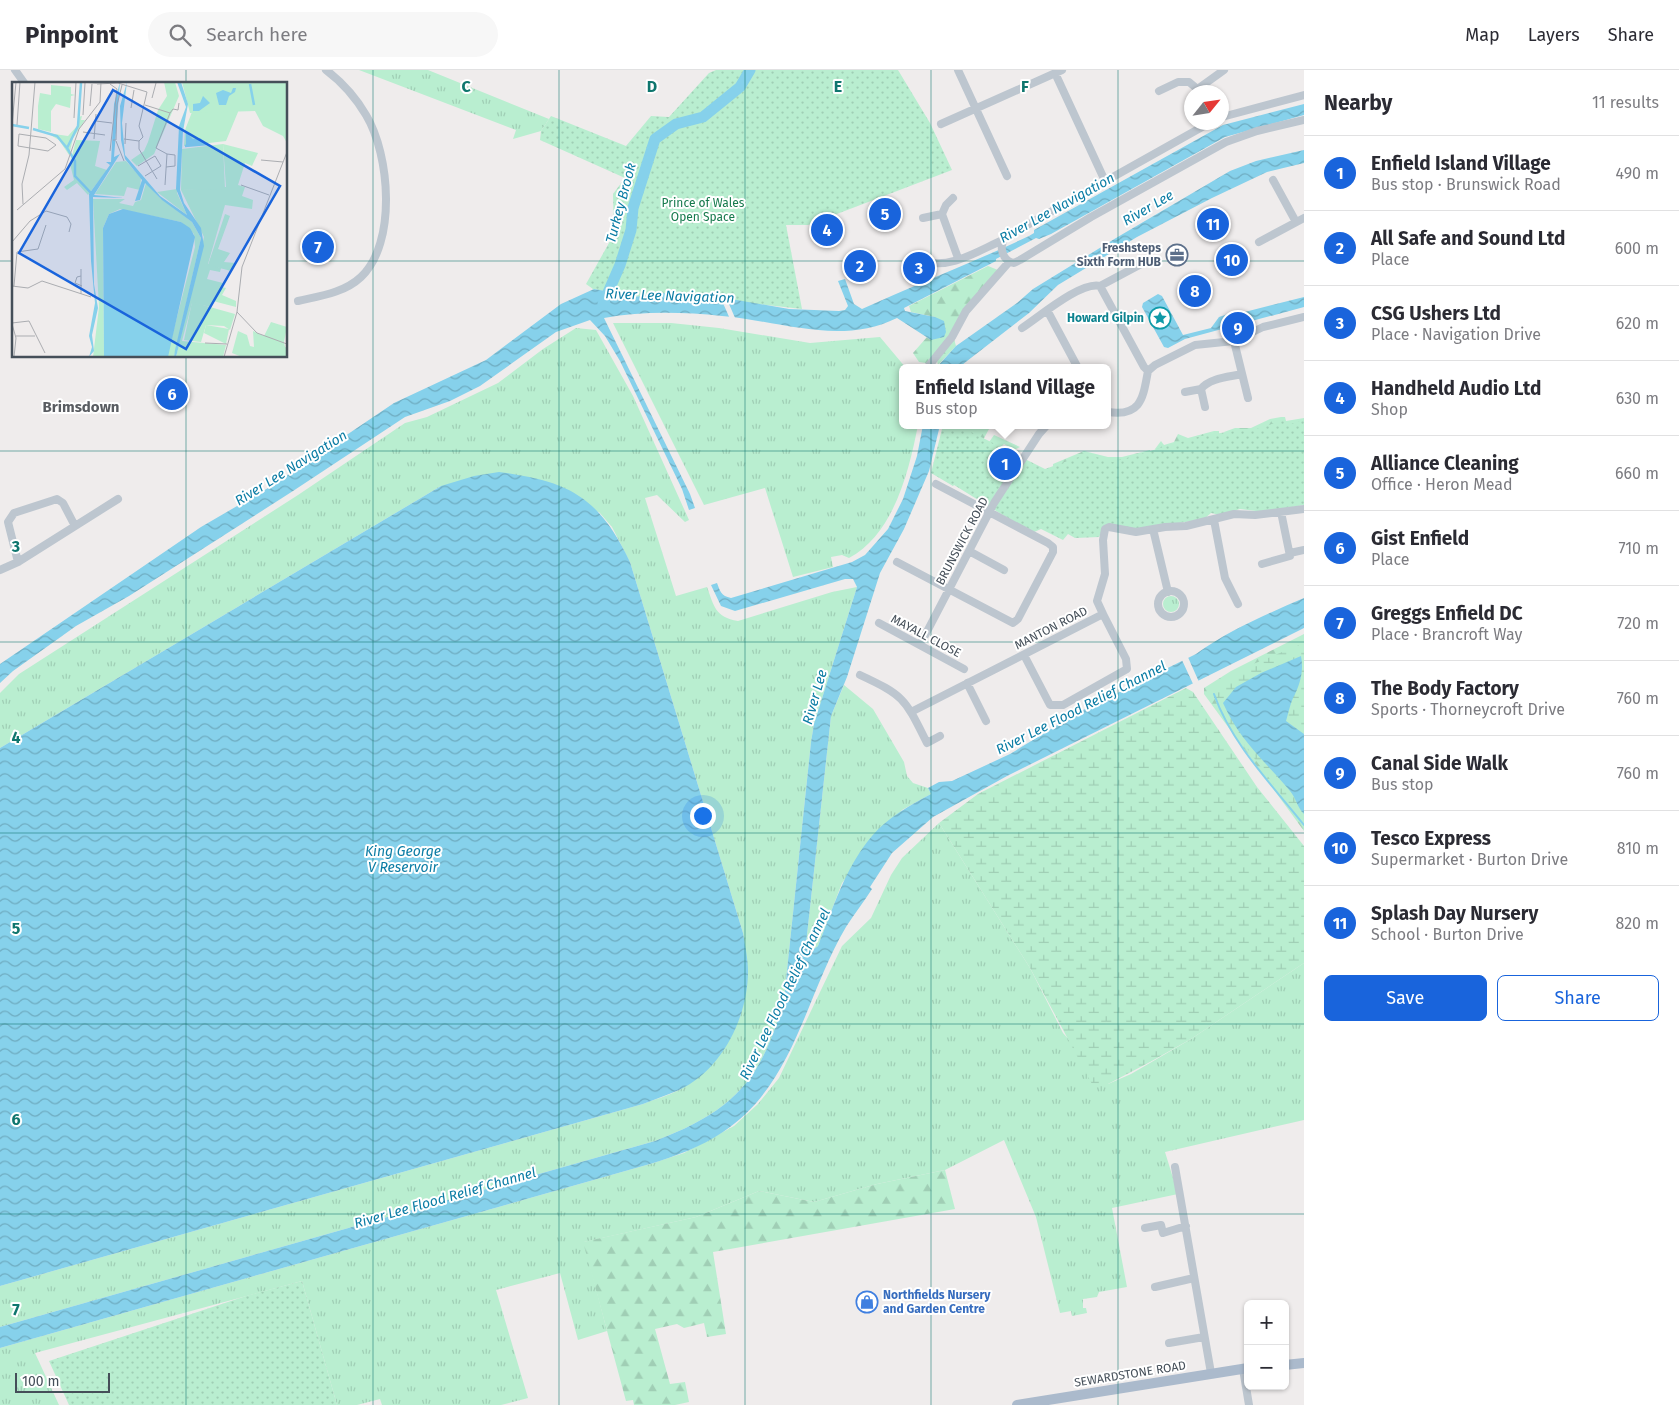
<!DOCTYPE html>
<html lang="en">
<head>
<meta charset="utf-8">
<style>
  :root { --surface:#fff; --page:#f7f7f7; --text:#2b2b33; --muted:#7c7c81; --line:#e1e1e2; --accent:#1964dc }
  body { margin:0; font-family:"Fira Sans",sans-serif; background:var(--page); color:var(--text) }
  .controls { position:absolute; right:15px; bottom:15px; display:grid; overflow:hidden; border-radius:8px; box-shadow:0 1px 4px #0004 }
  .controls button { width:45px; height:45px; display:grid; place-items:center; padding:0; border:0; border-bottom:1px solid var(--line); background:var(--surface); color:var(--text); font:25px sans-serif }
  .compass { position:absolute; left:1184px; top:15px; width:45px; height:45px; border-radius:50%; background:var(--surface); box-shadow:0 1px 4px #0004; rotate:60deg }
  .scale { position:absolute; left:15px; bottom:12px; width:95px; box-sizing:border-box; padding-left:5px; border:2px solid #454f59; border-top:0; font-size:14px; line-height:18px; white-space:nowrap; color:#454f59; -webkit-text-stroke:4px #fff; paint-order:stroke }
  .you { position:absolute; left:702px; top:745px; width:18px; height:18px; margin:-12px; border:4px solid #fff; border-radius:50%; background:#1a73e8; box-shadow:0 0 0 8px #1a73e833 }
  .badge { display:grid; place-items:center; width:32px; height:32px; border-radius:50%; background:var(--accent); color:#fff; font-size:16px; font-weight:700 }
  .pin { position:absolute; translate:-50% -50%; border:2px solid #fff; box-shadow:0 1px 5px #0006 }
  .popup { position:absolute; left:899px; top:294px; width:212px; height:65px; box-sizing:border-box; display:grid; place-content:center; border-radius:8px; background:var(--surface); filter:drop-shadow(0 1px 4px #0005); font-size:16px; white-space:nowrap; color:var(--muted) }
  .popup b { font-size:19px; color:var(--text) }
  .popup::after { content:''; position:absolute; left:50%; top:100%; margin-left:-10px; border:10px solid transparent; border-top-color:var(--surface) }
  .list { margin:0; padding:0; list-style:none }
  h2 { display:flex; justify-content:space-between; align-items:center; height:65px; margin:0; padding:0 20px; font-size:21px }
  h2 small { font-size:16px; font-weight:400; color:var(--muted) }
  .list li { display:grid; grid-template-columns:32px 1fr auto; gap:15px; align-items:center; box-sizing:border-box; height:75px; padding:0 20px; border-top:1px solid var(--line) }
  .list b { display:block; font-size:19px; white-space:nowrap }
  .list p { margin:0; font-size:16px; white-space:nowrap; color:var(--muted) }
  .list em { font-size:16px; font-style:normal; color:var(--muted) }
  .actions { display:flex; gap:10px; padding:15px 20px }
  .actions a { flex:1; padding:11px 0; border:1px solid var(--accent); border-radius:8px; text-align:center; font-size:18px; color:var(--accent) }
  .actions .main { background:var(--accent); color:#fff }
  .icon { flex:none; width:28px; height:28px; fill:none; stroke:currentColor; stroke-width:2; stroke-linecap:round; stroke-linejoin:round }
  .map { position:relative; flex:none; width:1304px; height:1335px; overflow:hidden }
  header { display:flex; align-items:center; gap:30px; box-sizing:border-box; height:70px; padding:0 25px; background:var(--surface); border-bottom:1px solid var(--line) }
  header strong { font-size:24px }
  nav { display:flex; gap:28px; margin-inline-start:auto; font-size:18px }
  .search { width:350px; height:45px; background:var(--page); display:flex; align-items:center; gap:12px; box-sizing:border-box; padding:0 18px; border-radius:28px; color:var(--muted); font-size:19px }
  main { display:flex }
  aside { flex:1; background:var(--surface) }
  .map>svg:first-child { display:block }
  .grass { fill:url(#grass-tufts) }
  .forest { fill:url(#forest-firs) }
  .wetland { fill:url(#wetland-marsh) }
  .park { fill:url(#park-dots) }
  .water { fill:url(#water-waves) }
  .pier { fill:#efecec }
  .lines { fill:none; stroke-linecap:round; stroke-linejoin:round }
  .stream { stroke:#86d1eb; stroke-width:2 }
  .river { stroke:#86d1eb; stroke-width:11 }
  .minor { stroke:#bdc6cf; stroke-width:8 }
  .major { stroke:#abbacc; stroke-width:10 }
  .grid { fill:none; stroke:#0f766e; stroke-width:1; stroke-opacity:0.55 }
  .labels { text-anchor:middle; dominant-baseline:central; stroke-width:4; stroke-linejoin:round; paint-order:stroke }
  .park-label { font-size:12px; fill:#167a4d; stroke:#fff }
  .service-label { font-size:12px; font-weight:bold; fill:#4e5e75; stroke:#fff; text-anchor:end }
  .culture-label { font-size:12px; font-weight:bold; fill:#0d838f; stroke:#fff; text-anchor:end }
  .street-label { font-size:12px; fill:#454f59; stroke:#fff }
  .shop-label { font-size:12px; font-weight:bold; fill:#366cbe; stroke:#fff; text-anchor:start }
  .water-label { font-size:14px; font-style:italic; fill:#0c7da5; stroke:#fff }
  .quarter-label { font-size:15px; font-weight:bold; fill:#595c61; stroke:#fff }
  .inset-river { fill:none; stroke:#86d1eb; stroke-width:2.5 }
  .inset-road { fill:none; stroke:#abadb1; stroke-width:1 }
  .view { fill:#1964dc; fill-opacity:0.15; stroke:#1964dc; stroke-width:2.5 }
  .inset-edge { fill:none; stroke:#454f59; stroke-width:2.5 }
  .grid-label { font-size:16px; text-anchor:middle; font-weight:bold; fill:#0f766e; stroke:#fff; stroke-width:4; stroke-linejoin:round; paint-order:stroke }
</style>
</head>
<body>
<header>
<strong>Pinpoint</strong>
<div class="search"><svg class="icon" aria-label="search" viewBox="0 0 24 24"><circle cx="10" cy="10" r="6"/><path d="M15 15l6 6"/></svg>Search here</div>
<nav><a>Map</a><a>Layers</a><a>Share</a></nav>
</header>
<main>
<div class="map">
<svg width="1304" height="1335" viewBox="0 0 1304 1335">
  <defs>
    <pattern id="grass-tufts" width="24" height="20" patternUnits="userSpaceOnUse" patternTransform="scale(1.25)"><rect width="24" height="20" fill="#b9eed0"/><path d="M3 7l-1-3M5 7V3M7 7l1-3M15 17l-1-3M17 17v-4M19 17l1-3" fill="none" stroke="#a0ceb5"/></pattern>
    <pattern id="forest-firs" width="22" height="20" patternUnits="userSpaceOnUse" patternTransform="scale(1.25)"><rect width="22" height="20" fill="#b9eed0"/><path d="M5 1l3.5 6h-7zM16 11l3.5 6h-7z" fill="#a0ceb5"/></pattern>
    <pattern id="wetland-marsh" width="20" height="14" patternUnits="userSpaceOnUse" patternTransform="scale(1.25)"><rect width="20" height="14" fill="#b9eed0"/><path d="M1 5h8M5 5V1M11 12h8M15 12V8" fill="none" stroke="#a0ceb5"/></pattern>
    <pattern id="park-dots" width="8" height="8" patternUnits="userSpaceOnUse" patternTransform="scale(1.25)"><rect width="8" height="8" fill="#b9eed0"/><path d="M2 2h.1M6 6h.1" fill="none" stroke="#a0ceb5" stroke-width="1.8" stroke-linecap="round"/></pattern>
    <pattern id="water-waves" width="16" height="10" patternUnits="userSpaceOnUse" patternTransform="scale(1.25)"><rect width="16" height="10" fill="#86d1eb"/><path d="M0 5q4-4 8 0t8 0" fill="none" stroke="#6facc1"/></pattern>
  </defs>
  <rect width="100%" height="100%" fill="#efecec"/>
  <path class="grass" d="M359,0H428L549,49L541,61L513,69L516,60Z
    M613,253H671L719,258L810,273L880,267L906,298H902V355H918C909,401 894,464 849,488L842,485L831,487L833,497L793,507L765,418L704,435Z
    M576,258L596,260L633,326L689,450L685,452L657,425L645,428L676,526L707,517C714,536 715,547 738,551L832,522L857,517L814,654L811,672L784,929C762,1010 734,1041 655,1071L0,1257V1216L643,1034C655,1029 668,1026 679,1020C688,1015 695,1006 702,1000C748,959 750,920 743,863L630,492L612,457L599,442L441,416L0,678V623L19,604L298,425L405,353L427,347L498,313L543,279Z
    M1163 534a8 8 0 1 1 16 0a8 8 0 1 1-16 0Z
    M844,615L873,639L904,692L907,706L913,713L928,718L931,724L902,740L842,813L818,876L814,879L809,878L806,874L831,646Z
    M939,753L1030,898L1063,963L1108,1014L1131,1004L1191,969L1304,893V1050L1165,1082L1178,1124L1112,1138L1127,1217L1099,1222L1097,1227L1083,1229V1238H1086L1087,1243L1072,1246L1071,1241L1060,1243L1036,1147L1004,1070L945,1100L877,1114L814,1132L759,1121L696,1147L584,1172L607,1261L578,1270L560,1203L496,1220L528,1328L501,1335H382L380,1329L357,1335H337L302,1211L35,1283L59,1335H0V1278L650,1094L684,1083L734,1056L758,1034L779,1008L842,876L871,848L891,805L902,788Z"/>
  <path class="forest" d="M988,196L998,200L952,262L956,276L938,295L936,286L926,293L919,292L913,283L927,267L931,270L935,247L911,242L909,236Z
    M1281,347H1285L1286,351L1304,348V353L1276,360L1225,364L1224,362L1235,358H1251L1270,349Z
    M959,355L968,358L988,355L989,359L982,372L967,366Z
    M1214,361H1219V364L1159,384L1155,379L1161,371L1164,375L1174,372L1178,364L1188,368Z
    M994,365L1020,377L1014,380L1004,374L997,381L987,375Z
    M1150,380V383L1042,411L1053,400V394L1084,381L1108,387H1122Z
    M1304,564V761L1204,624V618L1231,601Z
    M945,1100L955,1139L713,1182L726,1264L707,1267L704,1253L684,1258L677,1254L655,1259L670,1314L685,1312L689,1332L675,1335H634L633,1330L626,1331L583,1172L696,1147L759,1121L814,1132L877,1114Z"/>
  <path class="wetland" d="M1304,573V755L1222,645L1211,621L1246,597Z
    M1186,618L1193,622L1257,717L1304,776V893L1191,969L1150,992L1108,1014H1092L1030,898L939,753L978,724Z"/>
  <path class="park" d="M716,0H898L930,53L952,100L808,155H786L802,239L661,223L627,228L617,223L593,219L586,214L614,164L613,124L625,108L540,70L541,61L551,46L626,76L651,46L669,47L709,3Z
    M1284,350L1287,355L1304,350V435L1264,442L1240,439L1220,445L1211,443L1204,449L1142,459L1104,457L1099,467L1075,468L1068,464L1063,470L1041,459L1032,463L954,415L953,416L931,403L943,355H957L1045,399L1087,384L1113,392L1201,366L1240,360L1247,362Z
    M302,1211L337,1335H69L49,1291L246,1226Z"/>
  <path class="water" d="M1304,34V45L1225,67L1051,164L1039,169L1036,168L996,189V191L904,238L905,241L935,247L944,251L946,262L944,267L931,270L897,248C840,276 781,251 722,246C682,242 643,241 604,248L690,424L695,438L689,440L682,419L620,291L605,266L590,250L556,262L480,316L450,331L405,347L293,421L129,526L76,556L13,601L0,613V594L201,457L268,418L394,333L486,290L561,234L594,219L617,223L627,228L661,223L708,225L789,239L839,241L845,240L848,236L838,211L845,209L854,234L862,239C917,214 974,192 1029,166L1034,163V160L1223,55Z
    M1304,80V93L1267,102L1212,128L1137,167L1058,215L1029,243L958,298H936L956,276L1017,233L1033,219L1116,168L1230,101L1256,91Z
    M1158,224L1162,226L1183,265L1211,258L1219,247L1228,244L1229,246L1304,227V237L1185,269L1168,278L1164,277L1142,237L1143,233Z
    M923,355H940L929,401L904,459L880,503L847,607L831,646L806,874L809,878L814,879L818,876C833,838 845,798 872,766C887,748 910,735 931,724L928,718L939,712L952,711L1010,684L1079,642L1196,584C1229,560 1267,544 1304,528V558L1007,706L933,747L892,783L870,817L872,819C864,832 854,844 846,857C805,926 795,1014 723,1062C701,1077 676,1086 650,1094L0,1278V1257L655,1071C734,1041 762,1010 784,929L811,672L814,654L857,517L853,509H845L735,541L721,536L711,515L717,513C720,521 721,526 731,528L852,492L865,485L888,459L903,429L917,386Z
    M499,402C569,411 599,427 630,492L743,863C745,875 748,889 748,901C748,947 722,1000 679,1020C668,1025 655,1029 643,1034L0,1216V678L441,416L474,406Z
    M1301,586C1304,601 1300,615 1293,628C1290,635 1288,644 1286,651L1304,664V744C1297,737 1296,728 1290,721C1264,690 1240,671 1223,633L1236,617L1261,603Z"/>
  <path class="pier" d="M719,224L725,225L736,250L730,249Z
    M1187,585L1199,612L1194,616L1181,588Z"/>
  <g class="lines">
    <path class="stream" d="M1214,624C1231,673 1272,715 1304,755"/>
    <path class="river" d="M603,234L620,195L631,160L633,138L655,69L676,54L703,47L740,17L750,0"/>
    <path class="minor" d="M15,0L25,14
      M958,0L1007,106
      M1055,3L1105,111
      M1199,18L1224,0
      M1159,21L1178,12H1189L1201,22
      M1222,47L1304,25
      M1211,52L1006,167C998,175 1002,191 1014,193L1020,190L1091,147L1226,72L1257,61L1304,50
      M941,54L1062,0
      M1273,110L1296,152
      M942,144L958,188
      M923,148L942,144L946,135L953,128
      M1259,172L1304,148
      M924,191C950,200 979,180 1003,170
      M1100,216L1144,297L1148,301
      M1100,216L1145,192
      M298,231C320,226 344,223 361,207C397,173 390,85 366,45C356,28 342,12 326,0
      M1047,240L1078,298
      M1022,258C1039,247 1081,211 1100,216
      M1234,271L1248,328
      M927,298L952,267L966,241L1009,192
      M1148,301L1155,295L1195,275L1234,271L1263,257L1304,247
      M1201,319L1205,337
      M1185,322L1201,319C1209,308 1229,307 1242,304
      M1108,342C1142,347 1143,327 1148,301
      M1214,450L1225,508L1238,534
      M1153,459L1168,522
      M969,481L1004,500
      M1290,483L1304,480
      M18,492L8,452L14,443L57,429L63,433L75,456
      M897,492L1013,553L1018,549L1053,482V477L1048,473L936,414
      M1262,494L1290,486L1281,442
      M0,500L18,492L118,429
      M1158 534a13 13 0 1 1 26 0a13 13 0 1 1-26 0Z
      M879,553L964,599
      M920,575L994,433L1039,364L1047,355
      M1024,585L1050,635H1063L1127,599L1126,589L1103,544
      M860,605C905,626 905,629 927,673L940,666
      M967,613L986,651
      M911,642L1103,544L1097,531L1105,504L1103,470L1105,459L1109,457L1136,462L1165,457L1186,456L1234,444L1255,445L1304,439
      M1175,1097L1211,1303
      M1145,1158L1161,1155L1163,1163L1186,1156
      M1155,1217L1194,1208
      M1169,1273L1204,1267
      M1243,1299L1249,1335"/>
    <path class="major" d="M1285,1295L1304,1293
      M1017,1335L1248,1298"/>
  </g>
  <path class="grid" d="M186,0V14M373,0V1335M559,0V1335M745,0V1335M931,0V1335M1118,0V1335M0,191H14M286,191H1304M186,286V1335M0,381H1304M0,572H1304M0,763H1304M0,954H1304M0,1144H1304"/>
  <defs>
    <g id="office-ring" transform="scale(1.125)"><circle r="9.5" fill="#fff" stroke="#5c6f8a" stroke-width="1.5"/><path d="M-6-3h4V-5.5h4V-3h4V5H-6ZM-1-4.5V-3h2v-1.5ZM-6 0V1H6V0Z" fill="#5c6f8a"/></g>
    <g id="sight-ring" transform="scale(1.125)"><circle r="9.5" fill="#fff" stroke="#0f9aa8" stroke-width="1.5"/><path d="M0-6L1.8-2.2L6-1.7L2.9 1.2L3.7 5.4L0 3.3L-3.7 5.4L-2.9 1.2L-6-1.7L-1.8-2.2Z" fill="#0f9aa8"/></g>
    <g id="shop-ring" transform="scale(1.125)"><circle r="9.5" fill="#fff" stroke="#3f7fe0" stroke-width="1.5"/><path d="M-5-2.5h2.3a2.7 3.5 0 0 1 5.4 0H5L5.5 6h-11ZM-1.5-2.5h3a1.5 2.3 0 0 0-3 0Z" fill="#3f7fe0"/></g>
  </defs>
  <g fill-rule="evenodd">
    <use href="#office-ring" x="1177" y="185"/>
    <use href="#sight-ring" x="1160" y="248"/>
    <use href="#shop-ring" x="867" y="1232"/>
  </g>
  <g class="labels">
    <g class="park-label">
      <text x="703" y="133">Prince of Wales<tspan x="703" dy="14">Open Space</tspan></text>
    </g>
    <g class="service-label">
      <text x="1161" y="178">Freshsteps<tspan x="1161" dy="14">Sixth Form HUB</tspan></text>
    </g>
    <g class="culture-label">
      <text x="1144" y="248">Howard Gilpin</text>
    </g>
    <g class="street-label">
      <text transform="translate(962 471) rotate(-62)">BRUNSWICK ROAD</text>
      <text transform="translate(1051 558) rotate(-27)">MANTON ROAD</text>
      <text transform="translate(926 566) rotate(28)">MAYALL CLOSE</text>
      <text transform="translate(1130 1304) rotate(-9)">SEWARDSTONE ROAD</text>
    </g>
    <g class="shop-label">
      <text x="883" y="1225">Northfields Nursery<tspan x="883" dy="14">and Garden Centre</tspan></text>
    </g>
    <g class="water-label">
      <text transform="translate(621 133) rotate(-75)">Turkey Brook</text>
      <text transform="translate(1057 138) rotate(-29)">River Lee Navigation</text>
      <text transform="translate(1148 138) rotate(-30)">River Lee</text>
      <text transform="translate(670 226) rotate(2)">River Lee Navigation</text>
      <text transform="translate(291 398) rotate(-32)">River Lee Navigation</text>
      <text transform="translate(815 627) rotate(-74)">River Lee</text>
      <text transform="translate(1081 638) rotate(-27)">River Lee Flood Relief Channel</text>
      <text x="403" y="781">King George<tspan x="403" dy="16">V Reservoir</tspan></text>
      <text transform="translate(785 924) rotate(-64)">River Lee Flood Relief Channel</text>
      <text transform="translate(445 1128) rotate(-16)">River Lee Flood Relief Channel</text>
    </g>
    <g class="quarter-label">
      <text x="81" y="337">Brimsdown</text>
    </g>
  </g>
  <g transform="translate(12 12)">
    <rect width="275" height="275" fill="#efecec"/>
    <path d="M211,62L246,71L240,84L233,81L226,103L233,105L230,114L241,118L240,127L213,123L196,182L209,186L208,190L198,188L195,197L211,201L210,205L214,206L210,213L224,219V225L201,219L199,225L180,221L170,259L214,263L211,275H164L192,155L169,108L214,105ZM114,79L129,96L128,108L115,105L112,114L83,112L104,80ZM134,101L148,116L180,140L189,156L162,275H156V270L183,165L182,152L169,140L108,127L97,132L91,146L92,274L81,275L87,225L81,117H113L107,121L121,124L123,120L129,118ZM165,107V111L175,133L145,110ZM259,240L275,245L272,260L275,275H230L220,271L226,249L235,253L238,264L242,265L241,249L252,254Z" fill="#b9eed0"/>
    <path d="M70,34L69,38H73L61,56L57,73L47,58L35,51L56,54L66,43V35ZM213,132L218,134L206,167L218,171L212,180L223,181L219,189L196,183ZM194,243L217,247L214,262L192,251Z" fill="#b9eed0"/>
    <path d="M230,0L226,30L214,59L172,64L173,48L180,30ZM211,62L213,107L169,108L170,67Z" fill="#b9eed0"/>
    <path d="M152,0H163L167,14L142,72L125,84L119,78L132,69L136,60L146,28L155,14ZM170,0H275V61L271,54L251,44L243,29L178,31ZM39,3L59,5V12L63,13L59,14L58,26L44,22L39,29V50L26,47V24L28,11L39,13ZM64,58L88,59L83,84L95,88L76,113L65,101L55,108L52,105L62,98L58,82ZM180,220L223,232L218,248L212,244L194,243L189,260L172,258ZM264,260L275,266V275H261Z" fill="#b9eed0"/>
    <path d="M108,0L102,75L108,72L82,113L112,116L81,115L82,202L86,226L80,253L82,269L77,275L80,265L77,254L83,221L79,179L77,112L98,83L94,80H99L102,22ZM115,0L110,41L113,73L148,114L175,133L164,107L167,44L174,25L165,0H169L176,22L171,49L168,108L172,121L189,146L192,164L164,275H162L163,268L189,156L180,140L150,118L133,101L128,118L123,119L130,98L113,77L109,58L108,24ZM221,6H224L223,10L217,14L214,23H207L204,11L211,8L219,11ZM191,14L198,21L187,29H181V22L188,21ZM174,50L181,57L188,56L195,61L174,64ZM111,127L169,140L178,146L183,155L156,275H92L91,146L97,132Z" fill="#86d1eb"/>
    <path class="inset-river" d="M238,2L242,23M0,43L17,46M21,47L45,54L55,66L66,44L69,1M173,64L196,62M55,66L63,79V94L80,112"/>
    <path class="inset-road" d="M67,0L85,1M85,2L106,1L135,10L127,44L131,55L127,59M140,16L144,1M133,23L158,31M78,24L80,2M119,26L122,8M158,31L161,27L166,28L167,21M71,33L73,1M62,36L64,0M84,39L100,41M0,43L4,0M5,43L8,0M71,50L93,53M7,52L34,56L44,63L36,69L6,64ZM82,57L84,32M112,57L127,59M101,58H104L105,23L110,3M104,59L112,79M127,59V67L145,97M113,62L114,41M98,69L105,7L98,2M249,78L271,80M126,84L143,74L149,84L133,94M154,85L163,84V73L155,72M153,103L155,72L144,66L158,31M229,103L257,113M11,122L10,102L17,73L23,0M5,128L53,87L67,47L88,20L89,0M0,160L18,139L34,129L55,135L59,142L57,150M69,194L65,195L63,201L70,204M0,204L16,206L30,199L79,215M2,204L5,170L26,167L34,143M69,212V187M225,230L245,251L275,262M0,241L17,239L33,271M0,242L4,256L2,275M4,254H23M193,261L215,262M212,275L225,230L230,185L275,70"/>
    <path class="view" d="M101,8L268,104L174,267L7,171Z"/>
    <rect width="275" height="275" class="inset-edge"/>
  </g>
  <g class="grid-label">
    <text x="466" y="22">C</text>
    <text x="652" y="22">D</text>
    <text x="838" y="22">E</text>
    <text x="1025" y="22">F</text>
    <text x="16" y="482">3</text>
    <text x="16" y="673">4</text>
    <text x="16" y="864">5</text>
    <text x="16" y="1055">6</text>
    <text x="16" y="1245">7</text>
  </g>
</svg>
<div class="controls">
<button>+</button>
<button>−</button>
</div>
<svg class="compass" viewBox="-18 -18 36 36"><path d="M0-13l5 13h-10z" fill="#e53935"/><path d="M0 13l5-13h-10z" fill="#7c7c81"/></svg>
<div class="scale">100 m</div>
<div class="you"></div>
<div class="pin badge" style="left:1005px;top:394px">1</div>
<div class="popup"><b>Enfield Island Village</b>Bus stop</div>
<div class="pin badge" style="left:860px;top:196px">2</div>
<div class="pin badge" style="left:919px;top:198px">3</div>
<div class="pin badge" style="left:827px;top:160px">4</div>
<div class="pin badge" style="left:885px;top:144px">5</div>
<div class="pin badge" style="left:172px;top:324px">6</div>
<div class="pin badge" style="left:318px;top:177px">7</div>
<div class="pin badge" style="left:1195px;top:221px">8</div>
<div class="pin badge" style="left:1238px;top:258px">9</div>
<div class="pin badge" style="left:1232px;top:190px">10</div>
<div class="pin badge" style="left:1213px;top:154px">11</div>
</div>
<aside>
<h2>Nearby<small>11 results</small></h2>
<ul class="list">
<li><span class="badge">1</span><div><b>Enfield Island Village</b><p>Bus stop · Brunswick Road</p></div><em>490 m</em></li>
<li><span class="badge">2</span><div><b>All Safe and Sound Ltd</b><p>Place</p></div><em>600 m</em></li>
<li><span class="badge">3</span><div><b>CSG Ushers Ltd</b><p>Place · Navigation Drive</p></div><em>620 m</em></li>
<li><span class="badge">4</span><div><b>Handheld Audio Ltd</b><p>Shop</p></div><em>630 m</em></li>
<li><span class="badge">5</span><div><b>Alliance Cleaning</b><p>Office · Heron Mead</p></div><em>660 m</em></li>
<li><span class="badge">6</span><div><b>Gist Enfield</b><p>Place</p></div><em>710 m</em></li>
<li><span class="badge">7</span><div><b>Greggs Enfield DC</b><p>Place · Brancroft Way</p></div><em>720 m</em></li>
<li><span class="badge">8</span><div><b>The Body Factory</b><p>Sports · Thorneycroft Drive</p></div><em>760 m</em></li>
<li><span class="badge">9</span><div><b>Canal Side Walk</b><p>Bus stop</p></div><em>760 m</em></li>
<li><span class="badge">10</span><div><b>Tesco Express</b><p>Supermarket · Burton Drive</p></div><em>810 m</em></li>
<li><span class="badge">11</span><div><b>Splash Day Nursery</b><p>School · Burton Drive</p></div><em>820 m</em></li>
</ul>
<div class="actions"><a class="main">Save</a><a>Share</a></div>
</aside>
</main>
</body>
</html>
